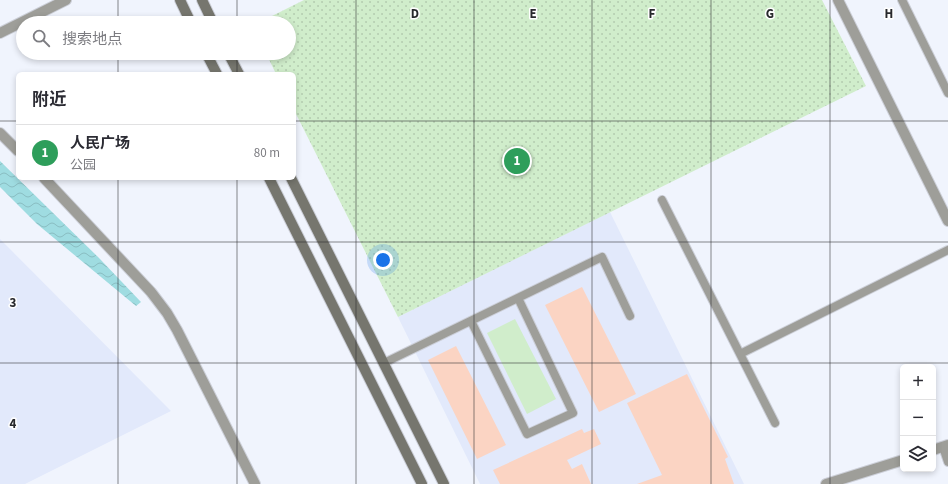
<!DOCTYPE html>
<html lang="zh">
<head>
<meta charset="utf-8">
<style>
  :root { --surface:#fff; --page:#f7f7f7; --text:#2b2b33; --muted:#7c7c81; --line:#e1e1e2; --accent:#5d5d2a }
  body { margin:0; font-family:"Source Sans 3","Noto Sans SC",sans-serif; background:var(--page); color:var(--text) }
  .controls { position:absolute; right:12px; bottom:12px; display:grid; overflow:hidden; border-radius:6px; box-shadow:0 2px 6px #0003 }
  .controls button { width:36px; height:36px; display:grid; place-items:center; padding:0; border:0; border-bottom:1px solid var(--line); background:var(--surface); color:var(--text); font:20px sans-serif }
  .you { position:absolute; left:383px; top:260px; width:14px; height:14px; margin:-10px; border:3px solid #fff; border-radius:50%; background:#1a73e8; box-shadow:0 0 0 6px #1a73e833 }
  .badge { display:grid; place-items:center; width:26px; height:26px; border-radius:50%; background:var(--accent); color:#fff; font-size:13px; font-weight:700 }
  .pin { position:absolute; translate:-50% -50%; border:2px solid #fff; box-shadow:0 1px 4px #0006 }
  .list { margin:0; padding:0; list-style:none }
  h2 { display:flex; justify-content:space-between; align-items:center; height:52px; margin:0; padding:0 16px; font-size:17px }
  h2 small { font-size:13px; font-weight:400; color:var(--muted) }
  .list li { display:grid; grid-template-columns:26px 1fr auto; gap:12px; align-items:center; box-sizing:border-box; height:56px; padding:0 16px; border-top:1px solid var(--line) }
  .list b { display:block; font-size:15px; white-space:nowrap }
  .list p { margin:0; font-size:13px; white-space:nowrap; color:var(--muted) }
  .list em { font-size:13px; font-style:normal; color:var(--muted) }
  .icon { flex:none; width:22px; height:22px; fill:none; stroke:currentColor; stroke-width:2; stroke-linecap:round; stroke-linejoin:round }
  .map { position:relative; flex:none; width:948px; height:484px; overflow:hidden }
  .search { position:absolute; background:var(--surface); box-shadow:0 2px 6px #0003; left:16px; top:16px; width:280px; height:44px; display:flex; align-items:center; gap:10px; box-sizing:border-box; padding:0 14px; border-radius:22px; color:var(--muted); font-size:15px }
  .panel { position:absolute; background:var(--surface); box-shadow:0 2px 6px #0003; left:16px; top:72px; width:280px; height:108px; border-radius:6px }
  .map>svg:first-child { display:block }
  .built { fill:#e2e9fb }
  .grass { fill:#d0edcb }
  .park { fill:url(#park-dots) }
  .water { fill:url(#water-waves) }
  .building { fill:#fbd4c3 }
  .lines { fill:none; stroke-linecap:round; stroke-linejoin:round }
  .service-casing { stroke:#cccfd8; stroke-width:10 }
  .minor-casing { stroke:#cccfd8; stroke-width:12 }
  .tertiary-casing { stroke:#cccfd8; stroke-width:12 }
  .secondary-casing { stroke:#cccfd8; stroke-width:12 }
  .service { stroke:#9e9e99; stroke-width:8 }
  .minor { stroke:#9e9e99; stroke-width:10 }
  .tertiary { stroke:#9e9e99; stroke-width:10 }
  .secondary { stroke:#76766e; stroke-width:10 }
  .grid { fill:none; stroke:#28292d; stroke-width:1; stroke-opacity:0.55 }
  .grid-label { font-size:13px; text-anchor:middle; font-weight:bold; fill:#28292d; stroke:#fff; stroke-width:3; stroke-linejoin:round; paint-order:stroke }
</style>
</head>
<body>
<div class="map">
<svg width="948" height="484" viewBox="0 0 948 484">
  <defs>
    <pattern id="park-dots" width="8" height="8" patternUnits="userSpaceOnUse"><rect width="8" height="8" fill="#d0edcb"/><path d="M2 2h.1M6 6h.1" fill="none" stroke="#b3cbaf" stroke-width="1.8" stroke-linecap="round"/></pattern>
    <pattern id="water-waves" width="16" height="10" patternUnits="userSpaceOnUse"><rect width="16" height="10" fill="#9fdce1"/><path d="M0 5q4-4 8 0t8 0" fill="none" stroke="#89bdc1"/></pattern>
  </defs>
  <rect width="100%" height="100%" fill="#f0f4fd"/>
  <path class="built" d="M610,212L744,484H480L398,317Z
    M0,239L171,411L25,484H0Z"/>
  <path class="grass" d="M515,319L556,399L527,414L487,333Z"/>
  <path class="park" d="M304,0H822L866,86L398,317L294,110V74H276L266,53H289V23H258Z"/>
  <path class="water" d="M0,161L99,258L141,302L136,306L37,224L0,187Z"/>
  <path class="building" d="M582,287L636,394L599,412L545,305Z
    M456,346L506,445L477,459L428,360Z
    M687,374L728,457L725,459L734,484H637L662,475L627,403Z
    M582,429L584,433L594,429L601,444L567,460L572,469L582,464L591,484H500L493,470Z"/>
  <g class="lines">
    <g class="service-casing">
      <path id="service" d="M902,0L948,93
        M662,200L775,423
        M471,321L527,434L573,413L518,298
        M740,354L948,250
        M384,363L602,257L630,316
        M943,447L948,462"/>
    </g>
    <g class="minor-casing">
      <path id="minor" d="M838,0L948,221
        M0,133L18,151
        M44,178L151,292L167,313L177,330L255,484"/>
    </g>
    <g class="tertiary-casing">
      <path id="tertiary" d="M0,33L66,0
        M933,450L948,445
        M826,484L903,460"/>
    </g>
    <g class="secondary-casing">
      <path id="secondary" d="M180,0L191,23
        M202,0L213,23
        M206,53L217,74
        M228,53L239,74
        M269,178L422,484
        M291,178L444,484"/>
    </g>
    <use href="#service" class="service"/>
    <use href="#minor" class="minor"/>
    <use href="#tertiary" class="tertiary"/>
    <use href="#secondary" class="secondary"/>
  </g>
  <path class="grid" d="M118,0V23M237,0V23M356,0V484M474,0V484M592,0V484M711,0V484M830,0V484M118,53V74M237,53V74M0,121H18M294,121H948M118,178V484M237,178V484M0,242H948M0,363H948"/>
  <g class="grid-label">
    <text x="415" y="18">D</text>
    <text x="533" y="18">E</text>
    <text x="652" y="18">F</text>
    <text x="770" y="18">G</text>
    <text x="889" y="18">H</text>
    <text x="13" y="307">3</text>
    <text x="13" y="428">4</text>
  </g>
</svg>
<div class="controls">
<button>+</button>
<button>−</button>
<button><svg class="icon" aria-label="layers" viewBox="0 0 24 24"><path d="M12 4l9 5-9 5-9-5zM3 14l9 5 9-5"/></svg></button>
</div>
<div class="you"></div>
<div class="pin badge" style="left:517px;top:161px;background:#2e9e5b">1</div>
<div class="search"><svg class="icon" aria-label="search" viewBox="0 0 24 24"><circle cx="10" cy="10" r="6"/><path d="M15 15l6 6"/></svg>搜索地点</div>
<section class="panel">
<h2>附近<small></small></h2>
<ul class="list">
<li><span class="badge" style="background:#2e9e5b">1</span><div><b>人民广场</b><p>公园</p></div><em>80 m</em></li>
</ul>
</section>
</div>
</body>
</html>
